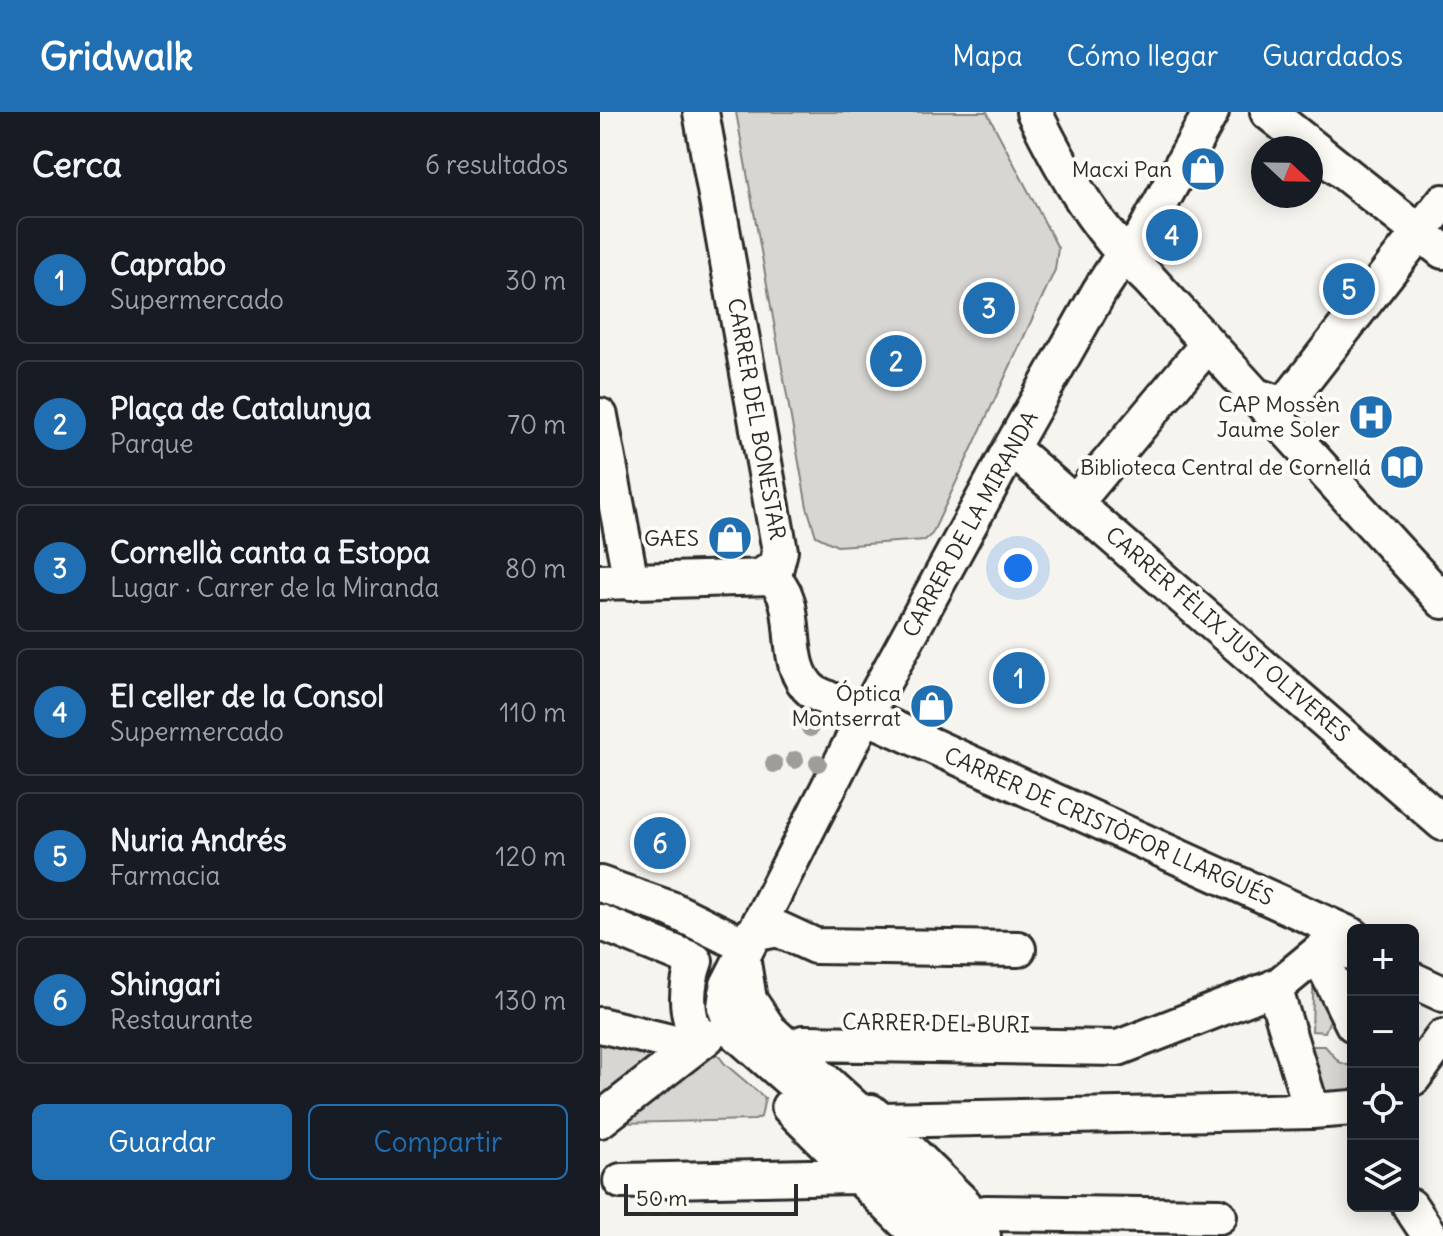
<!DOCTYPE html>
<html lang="es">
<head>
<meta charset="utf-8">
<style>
  :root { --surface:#171b24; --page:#242831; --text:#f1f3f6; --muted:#9ea1a6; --line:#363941; --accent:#1f6fb2 }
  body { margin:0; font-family:Delius,sans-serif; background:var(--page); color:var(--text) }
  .controls { position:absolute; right:24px; bottom:24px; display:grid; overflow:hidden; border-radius:12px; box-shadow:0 4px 20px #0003 }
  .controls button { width:72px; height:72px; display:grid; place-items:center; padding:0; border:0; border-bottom:2px solid var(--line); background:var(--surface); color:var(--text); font:40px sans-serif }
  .compass { position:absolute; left:651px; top:24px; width:72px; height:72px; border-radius:50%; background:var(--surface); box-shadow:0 4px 20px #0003; rotate:112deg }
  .scale { position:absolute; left:24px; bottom:20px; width:174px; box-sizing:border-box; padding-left:8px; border:4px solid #2b2b2b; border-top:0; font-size:22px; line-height:28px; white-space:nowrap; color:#2b2b2b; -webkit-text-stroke:6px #fdfcf7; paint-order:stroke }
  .you { position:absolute; left:418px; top:456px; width:28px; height:28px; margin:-20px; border:6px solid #fff; border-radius:50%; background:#1a73e8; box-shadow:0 0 0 12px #1a73e833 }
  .badge { display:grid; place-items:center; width:52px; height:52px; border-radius:50%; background:var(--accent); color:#fff; font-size:26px; font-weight:700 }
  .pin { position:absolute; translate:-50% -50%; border:4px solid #fff; box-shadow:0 2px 8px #0006 }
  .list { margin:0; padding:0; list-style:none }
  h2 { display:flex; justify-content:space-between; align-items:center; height:104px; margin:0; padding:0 32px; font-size:34px }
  h2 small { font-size:26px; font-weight:400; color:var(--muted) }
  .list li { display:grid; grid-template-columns:52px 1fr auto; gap:24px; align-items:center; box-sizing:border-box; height:128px; margin:0 16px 16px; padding:0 16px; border:2px solid var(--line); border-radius:12px }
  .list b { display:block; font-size:30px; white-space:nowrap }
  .list p { margin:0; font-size:26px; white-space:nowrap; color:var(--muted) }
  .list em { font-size:26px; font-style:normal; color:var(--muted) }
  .actions { display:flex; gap:16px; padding:24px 32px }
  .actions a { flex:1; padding:18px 0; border:2px solid var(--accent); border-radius:12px; text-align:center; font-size:28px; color:var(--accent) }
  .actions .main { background:var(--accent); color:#fff }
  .icon { flex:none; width:44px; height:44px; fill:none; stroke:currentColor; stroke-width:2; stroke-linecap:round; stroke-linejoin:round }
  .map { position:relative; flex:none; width:843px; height:1124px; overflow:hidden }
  header { display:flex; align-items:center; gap:48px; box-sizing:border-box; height:112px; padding:0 40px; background:var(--accent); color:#fff }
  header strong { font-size:38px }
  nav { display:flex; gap:44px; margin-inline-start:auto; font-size:28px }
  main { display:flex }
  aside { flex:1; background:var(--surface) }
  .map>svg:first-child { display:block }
  .green { fill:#d7d6d2; stroke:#81807e; stroke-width:2 }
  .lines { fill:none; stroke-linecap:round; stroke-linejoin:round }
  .minor-casing { stroke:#2b2b2b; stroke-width:40 }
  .minor { stroke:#fdfcf7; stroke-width:34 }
  .tree { fill:#9e9d9a }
  .labels { text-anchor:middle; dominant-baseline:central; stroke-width:8; stroke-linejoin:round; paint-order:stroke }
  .poi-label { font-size:22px; fill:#2b2b2b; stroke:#fdfcf7; text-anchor:end }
  .street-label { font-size:22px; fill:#2b2b2b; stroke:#fdfcf7 }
</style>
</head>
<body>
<header>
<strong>Gridwalk</strong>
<nav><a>Mapa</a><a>Cómo llegar</a><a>Guardados</a></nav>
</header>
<main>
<aside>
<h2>Cerca<small>6 resultados</small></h2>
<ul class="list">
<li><span class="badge">1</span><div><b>Caprabo</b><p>Supermercado</p></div><em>30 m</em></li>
<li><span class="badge">2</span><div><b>Plaça de Catalunya</b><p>Parque</p></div><em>70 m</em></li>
<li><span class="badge">3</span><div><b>Cornellà canta a Estopa</b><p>Lugar · Carrer de la Miranda</p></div><em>80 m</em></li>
<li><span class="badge">4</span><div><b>El celler de la Consol</b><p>Supermercado</p></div><em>110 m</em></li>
<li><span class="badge">5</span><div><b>Nuria Andrés</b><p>Farmacia</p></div><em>120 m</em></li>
<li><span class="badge">6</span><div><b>Shingari</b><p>Restaurante</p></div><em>130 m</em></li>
</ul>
<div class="actions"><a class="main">Guardar</a><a>Compartir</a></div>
</aside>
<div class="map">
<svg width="843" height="1124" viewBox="0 0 843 1124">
  <rect width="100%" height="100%" fill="#f5f4ef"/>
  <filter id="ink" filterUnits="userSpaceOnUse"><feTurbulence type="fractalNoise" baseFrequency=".0125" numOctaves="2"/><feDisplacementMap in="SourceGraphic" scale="16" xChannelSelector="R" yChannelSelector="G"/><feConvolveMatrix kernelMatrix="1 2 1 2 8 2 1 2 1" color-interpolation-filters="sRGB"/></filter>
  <g filter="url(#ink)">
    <path class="green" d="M136,0H387L458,136L455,158L332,422L325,428L237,434L216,424L207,395Z
      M714,851L732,903L725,920L712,919Z
      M0,913L87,934L19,986H0Z
      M109,931L125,952L165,986L161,1005L155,1008L20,1011Z
      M712,934H725L739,950L753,955V982H710Z"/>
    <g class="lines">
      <g class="minor-casing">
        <path id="minor" d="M101,0L180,439L176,455L163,463
          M434,0C465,63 497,119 549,167L843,489
          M668,0L843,139
          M651,282L677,291L690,286L843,90
          M0,304L31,470
          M411,336L843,711
          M476,390L608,232
          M0,470L171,465C205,490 178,551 213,580L753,824
          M0,772L71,797L146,834
          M0,810L95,849C86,874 85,900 97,924L87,934L0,913
          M152,822L178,817L215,834L418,837
          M718,841L753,912
          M142,844L149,888L169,918L277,1016
          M813,868L843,882
          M674,875L712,999L753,996
          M203,931L518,936L678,874L730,831L753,841
          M813,966L843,925
          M189,995L319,1124
          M271,1000L364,1092
          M0,1008L107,925
          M280,1008L712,999
          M21,1069L253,1064L272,1058
          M342,1082L383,1124
          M810,1094L830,1124
          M368,1107L386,1101L619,1104
          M352,1124L248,1019L134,919L125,895L128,873L265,604L411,336L499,180L523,143L542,125L611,0"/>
      </g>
      <use href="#minor" class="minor"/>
    </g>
    <g class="tree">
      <circle cx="210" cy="616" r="9"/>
      <circle cx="195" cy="648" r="9"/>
      <circle cx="218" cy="651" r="9"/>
      <circle cx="174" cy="652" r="9"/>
    </g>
  </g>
  <defs>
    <g id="shop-disc" transform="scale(2.3)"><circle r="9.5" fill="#1f6fb2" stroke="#fdfcf7"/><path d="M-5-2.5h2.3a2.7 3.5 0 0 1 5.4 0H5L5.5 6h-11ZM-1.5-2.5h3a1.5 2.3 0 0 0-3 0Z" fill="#fff"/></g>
    <g id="hospital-disc" transform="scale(2.3)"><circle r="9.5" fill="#1f6fb2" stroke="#fdfcf7"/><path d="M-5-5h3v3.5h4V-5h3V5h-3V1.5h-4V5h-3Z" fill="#fff"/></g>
    <g id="library-disc" transform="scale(2.3)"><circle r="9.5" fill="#1f6fb2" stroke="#fdfcf7"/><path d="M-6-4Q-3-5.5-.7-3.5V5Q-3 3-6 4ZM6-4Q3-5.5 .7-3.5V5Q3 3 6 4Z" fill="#fff"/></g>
  </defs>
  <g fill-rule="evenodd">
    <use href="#shop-disc" x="603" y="57"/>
    <use href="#hospital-disc" x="771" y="305"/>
    <use href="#library-disc" x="802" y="355"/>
    <use href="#shop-disc" x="130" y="426"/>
    <use href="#shop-disc" x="332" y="594"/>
  </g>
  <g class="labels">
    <g class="poi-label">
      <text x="572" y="57">Macxi Pan</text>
      <text x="740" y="292">CAP Mossèn<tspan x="740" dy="25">Jaume Soler</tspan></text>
      <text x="771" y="355">Biblioteca Central de Cornellá</text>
      <text x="99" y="426">GAES</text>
      <text x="301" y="581">Óptica<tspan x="301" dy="25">Montserrat</tspan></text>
    </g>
    <g class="street-label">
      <text transform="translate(157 307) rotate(80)">CARRER DEL BONESTAR</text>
      <text transform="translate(370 412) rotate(-61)">CARRER DE LA MIRANDA</text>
      <text transform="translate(628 522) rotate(41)">CARRER FÈLIX JUST OLIVERES</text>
      <text transform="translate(509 714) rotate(24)">CARRER DE CRISTÒFOR LLARGUÉS</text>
      <text transform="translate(336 911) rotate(1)">CARRER DEL BURI</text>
    </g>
  </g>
</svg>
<div class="controls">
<button>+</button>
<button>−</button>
<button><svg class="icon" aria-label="locate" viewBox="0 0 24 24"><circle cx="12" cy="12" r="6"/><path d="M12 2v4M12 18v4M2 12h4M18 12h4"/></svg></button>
<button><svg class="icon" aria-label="layers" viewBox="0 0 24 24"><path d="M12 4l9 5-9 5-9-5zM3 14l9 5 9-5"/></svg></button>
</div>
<svg class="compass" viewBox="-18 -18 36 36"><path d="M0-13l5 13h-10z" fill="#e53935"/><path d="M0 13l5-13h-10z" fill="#9ea1a6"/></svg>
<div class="scale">50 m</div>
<div class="you"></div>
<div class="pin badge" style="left:419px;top:566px">1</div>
<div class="pin badge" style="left:296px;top:249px">2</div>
<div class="pin badge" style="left:389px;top:196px">3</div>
<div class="pin badge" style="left:572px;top:123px">4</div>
<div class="pin badge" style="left:749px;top:177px">5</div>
<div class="pin badge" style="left:60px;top:731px">6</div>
</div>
</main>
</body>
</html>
